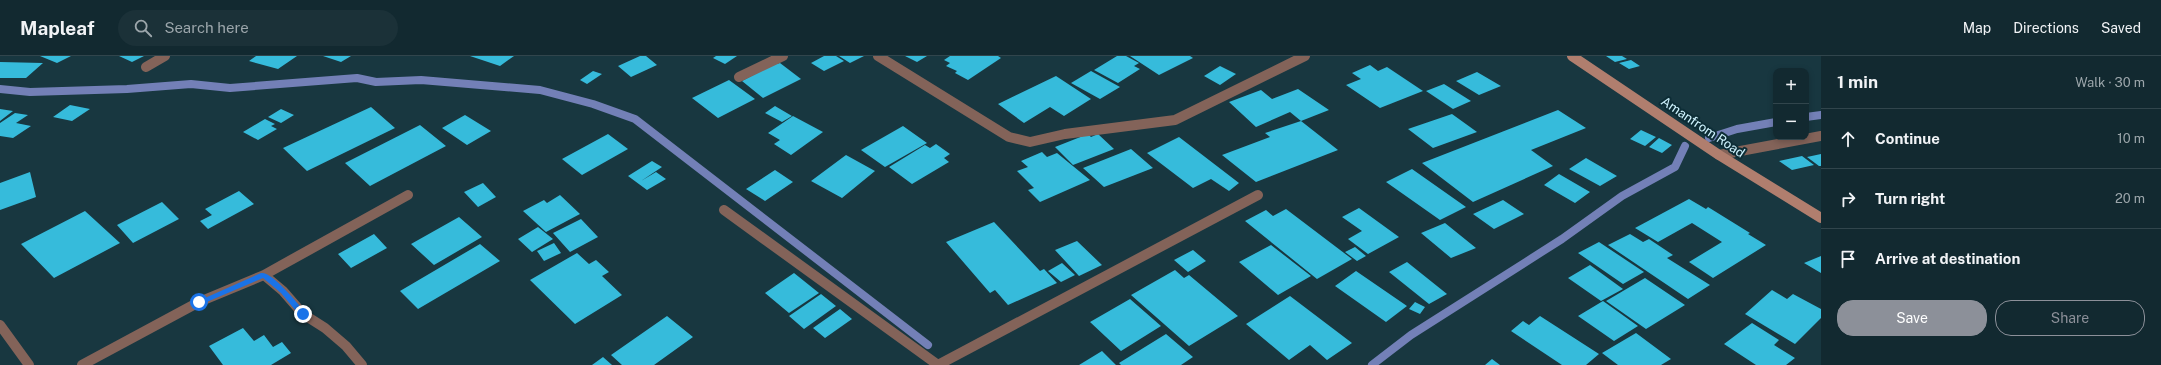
<!DOCTYPE html>
<html lang="en">
<head>
<meta charset="utf-8">
<style>
  :root { --surface:#122930; --page:#1b3138; --text:#f1f3f6; --muted:#9ca6ab; --line:#31454c; --accent:#8c9099 }
  body { margin:0; font-family:"Public Sans",sans-serif; background:var(--page); color:var(--text) }
  .controls { position:absolute; right:12px; top:12px; display:grid; overflow:hidden; border-radius:8px; box-shadow:0 2px 6px #0003 }
  .controls button { width:36px; height:36px; display:grid; place-items:center; padding:0; border:0; border-bottom:1px solid var(--line); background:var(--surface); color:var(--text); font:20px sans-serif }
  .stop { position:absolute; width:12px; height:12px; margin:-9px; border:3px solid #1a73e8; border-radius:50%; background:#fff }
  .stop.end { background:#1a73e8; border-color:#fff; box-shadow:0 1px 4px #0008 }
  .list { margin:0; padding:0; list-style:none }
  h2 { display:flex; justify-content:space-between; align-items:center; height:52px; margin:0; padding:0 16px; font-size:17px }
  h2 small { font-size:13px; font-weight:400; color:var(--muted) }
  .list li { display:grid; grid-template-columns:26px 1fr auto; gap:12px; align-items:center; box-sizing:border-box; height:60px; padding:0 16px; border-top:1px solid var(--line) }
  .list b { display:block; font-size:15px; white-space:nowrap }
  .list em { font-size:13px; font-style:normal; color:var(--muted) }
  .actions { display:flex; gap:8px; padding:12px 16px }
  .actions a { flex:1; padding:9px 0; border:1px solid var(--accent); border-radius:16px; text-align:center; font-size:14px; color:var(--accent) }
  .actions .main { background:var(--accent); color:#fff }
  .icon { flex:none; width:22px; height:22px; fill:none; stroke:currentColor; stroke-width:2; stroke-linecap:round; stroke-linejoin:round }
  .map { position:relative; flex:none; width:1821px; height:309px; overflow:hidden }
  header { display:flex; align-items:center; gap:24px; box-sizing:border-box; height:56px; padding:0 20px; background:var(--surface); border-bottom:1px solid var(--line) }
  header strong { font-size:19px }
  nav { display:flex; gap:22px; margin-inline-start:auto; font-size:14px }
  .search { width:280px; height:36px; background:var(--page); display:flex; align-items:center; gap:10px; box-sizing:border-box; padding:0 14px; border-radius:22px; color:var(--muted); font-size:15px }
  main { display:flex }
  aside { flex:1; background:var(--surface) }
  .map>svg:first-child { display:block }
  .lines { fill:none; stroke-linecap:round; stroke-linejoin:round }
  .stream { stroke:#7380b7; stroke-width:8 }
  .building { fill:#36bbdb }
  .street { stroke:#836359; stroke-width:10 }
  .secondary { stroke:#b07e6e; stroke-width:10 }
  .route { fill:#1a73e8 }
  .labels { text-anchor:middle; dominant-baseline:central; stroke-width:4; stroke-linejoin:round; paint-order:stroke }
  .street-label { font-size:13px; fill:#cff3fe; stroke:#0d2d36 }
</style>
</head>
<body>
<header>
<strong>Mapleaf</strong>
<div class="search"><svg class="icon" aria-label="search" viewBox="0 0 24 24"><circle cx="10" cy="10" r="6"/><path d="M15 15l6 6"/></svg>Search here</div>
<nav><a>Map</a><a>Directions</a><a>Saved</a></nav>
</header>
<main>
<div class="map">
<svg width="1821" height="309" viewBox="0 0 1821 309">
  <rect width="100%" height="100%" fill="#183740"/>
  <g class="lines">
    <path class="stream" d="M0,33L30,36L127,33L191,28L230,32L357,22L376,26L421,24L540,34L593,48L635,63L928,289
      M1806,61L1821,59
      M1709,82L1737,73L1776,66
      M1372,309L1411,279L1562,183L1622,140L1675,111L1685,90"/>
  </g>
  <path class="building" d="M40,0H71L57,7Z
    M119,0H144L132,6Z
    M256,0H297L278,13L249,5Z
    M323,0H351L341,6Z
    M470,0H514L500,10Z
    M640,0H646L657,9L631,21L618,10Z
    M716,0H737L725,8L713,2Z
    M824,0H836L844,5L824,15L811,7Z
    M839,0H864L850,7Z
    M905,0H927L917,6Z
    M950,0H998L1001,2L968,24L955,17L957,15L946,10L950,7L944,4Z
    M1117,0H1126L1139,7L1134,10L1140,13L1118,27L1094,14Z
    M1130,0H1190L1193,2L1159,19Z
    M1606,0H1622L1627,3L1615,6Z
    M1631,4L1640,10L1629,13L1619,7Z
    M0,6L43,7L26,22H0Z
    M780,7L801,23L763,42L742,25L772,9Z
    M1370,9L1378,15L1387,11L1423,35L1380,52L1346,29L1361,23L1352,17Z
    M1220,10L1236,18L1220,29L1204,20Z
    M593,15L602,18L587,28L580,24Z
    M1091,15L1120,31L1100,43L1071,27Z
    M1477,16L1501,30L1479,39L1456,25Z
    M1056,20L1091,43L1064,60L1050,51L1024,67L998,48Z
    M729,24L755,43L718,62L692,42Z
    M1444,28L1471,45L1453,53L1426,35Z
    M1298,33L1329,54L1301,65L1290,56L1256,71L1229,46L1261,34L1272,43Z
    M70,49L90,53L72,65L53,61Z
    M775,50L792,60L782,66L765,57Z
    M371,51L395,72L307,115L283,92Z
    M0,53L13,55L0,65Z
    M281,53L294,59L281,67L268,61Z
    M1558,54L1586,72L1531,94L1553,110L1473,146L1422,107Z
    M15,57L28,59L16,67L31,70L13,82L0,80V67Z
    M1452,58L1477,76L1433,92L1408,73Z
    M465,59L491,75L467,89L442,72Z
    M793,60L823,76L791,99L774,88L780,84L768,77Z
    M265,63L275,68L271,70L277,73L258,84L243,76Z
    M1301,65L1338,94L1256,126L1222,99L1270,81L1265,77Z
    M420,69L446,90L370,130L345,107Z
    M903,70L927,87L885,111L861,94Z
    M1641,74L1656,81L1645,90L1630,83Z
    M608,78L628,93L582,119L562,103Z
    M1088,78L1091,81L1098,78L1114,93L1073,109L1055,91Z
    M1179,81L1239,127L1229,135L1211,123L1193,132L1147,97Z
    M1659,82L1672,89L1662,97L1649,91Z
    M936,88L950,98L944,102L949,106L912,128L889,111L925,89L930,92Z
    M1131,93L1153,112L1104,131L1083,112Z
    M1042,96L1047,101L1057,97L1090,124L1040,146L1028,134L1034,132L1017,115L1028,111L1021,105Z
    M1821,98V110H1819L1807,101Z
    M846,99L875,115L842,142L811,125Z
    M1802,100L1814,109L1792,114L1779,105Z
    M1586,102L1617,120L1600,130L1569,113Z
    M652,105L662,111L641,125L656,116L666,123L647,134L628,120Z
    M1412,113L1466,151L1440,164L1386,126Z
    M775,114L793,126L765,145L746,133Z
    M30,116L36,141L0,154V127Z
    M1559,118L1590,136L1575,147L1544,129Z
    M483,127L496,141L478,151L464,136Z
    M239,135L254,148L208,173L200,165L212,159L205,153Z
    M560,139L580,158L546,176L523,155L544,144L547,147Z
    M1689,143L1706,153L1708,151L1750,177L1748,178L1766,189L1713,222L1689,206L1722,186L1692,167L1658,186L1635,172Z
    M1503,144L1524,158L1494,173L1473,158Z
    M162,146L179,163L133,187L117,169Z
    M1359,152L1399,181L1368,198L1348,183L1362,175L1342,161Z
    M1286,153L1352,203L1317,223L1245,165L1266,154L1273,160Z
    M85,155L120,187L54,222L21,188Z
    M459,161L482,181L434,209L411,188Z
    M581,163L598,181L570,196L553,177Z
    M994,166L1040,215L1044,213L1057,227L1008,249L995,234L990,237L946,186Z
    M1445,167L1476,192L1451,202L1421,177Z
    M538,171L553,183L532,196L518,183Z
    M374,178L387,192L351,212L338,198Z
    M1630,178L1643,186L1649,183L1673,199L1667,202L1710,229L1688,243L1608,189Z
    M1077,185L1102,209L1079,220L1055,194Z
    M1599,186L1644,216L1623,228L1578,197Z
    M554,187L561,197L544,205L537,195Z
    M480,188L500,205L418,253L400,235Z
    M1271,189L1311,220L1278,239L1239,206Z
    M1355,191L1366,200L1357,205L1345,196Z
    M1193,194L1206,205L1188,216L1174,204Z
    M577,197L589,208L596,204L609,216L602,220L622,239L575,268L530,224Z
    M1821,200V217L1804,207Z
    M1407,206L1447,238L1429,248L1389,216Z
    M1062,207L1075,219L1061,226L1048,215Z
    M1590,209L1623,233L1601,245L1568,222Z
    M1175,214L1184,222L1189,219L1238,260L1189,290L1131,239Z
    M1356,215L1407,250L1386,266L1335,230Z
    M794,217L819,237L789,257L765,237Z
    M1645,222L1685,249L1646,273L1606,245Z
    M1772,234L1787,243L1793,238L1821,253V262L1795,288L1745,258Z
    M821,238L836,250L804,273L789,260Z
    M1290,240L1352,287L1327,304L1310,289L1289,304L1246,268Z
    M1130,243L1161,270L1121,295L1090,266Z
    M1603,245L1638,270L1614,285L1578,260Z
    M1415,246L1425,251L1420,258L1409,253Z
    M840,253L852,263L825,282L813,272Z
    M667,260L693,281L654,309H622L611,299Z
    M1540,260L1599,298L1586,309H1562L1511,275L1523,265L1529,269Z
    M1752,267L1779,284L1774,289L1795,302L1786,309H1756L1724,288Z
    M243,272L254,285L264,279L273,291L282,286L291,297L271,309H223L209,290Z
    M1636,277L1671,303L1661,309H1618L1602,297Z
    M1166,278L1193,301L1181,309H1121L1119,307Z
    M1102,295L1116,309H1079Z
    M603,301L612,309H592Z
    M1492,303L1500,309H1485Z"/>
  <g class="lines">
    <path class="street" d="M878,0L1009,81L1030,86L1065,78L1175,64L1305,0
      M146,11L165,0
      M739,21L783,0
      M1719,99L1821,80
      M724,154L938,309
      M264,219L283,235L303,258L325,272L346,290L362,309
      M0,269L29,309
      M82,309L199,246L264,219L408,139
      M938,309L1258,139"/>
    <path class="secondary" d="M1572,0L1719,99L1821,162"/>
  </g>
  <path class="route" d="M261,217C272,215 298,248 305,256V260H300L281,237L263,222L202,248L196,246Z"/>
  <g class="labels">
    <g class="street-label">
      <text transform="translate(1703 71) rotate(34)">Amanfrom Road</text>
    </g>
  </g>
</svg>
<div class="controls">
<button>+</button>
<button>−</button>
</div>
<div class="stop" style="left:199px;top:246px"></div>
<div class="stop end" style="left:303px;top:258px"></div>
</div>
<aside>
<h2>1 min<small>Walk · 30 m</small></h2>
<ul class="list">
<li><svg class="icon" aria-label="ahead" viewBox="0 0 24 24"><path d="M12 20V5M6 11l6-6 6 6"/></svg><div><b>Continue</b></div><em>10 m</em></li>
<li><svg class="icon" aria-label="right" viewBox="0 0 24 24"><path d="M7 20v-9h11M14 6l5 5-5 5"/></svg><div><b>Turn right</b></div><em>20 m</em></li>
<li><svg class="icon" aria-label="arrive" viewBox="0 0 24 24"><path d="M6 21V4h12l-3 4 3 4H6"/></svg><div><b>Arrive at destination</b></div></li>
</ul>
<div class="actions"><a class="main">Save</a><a>Share</a></div>
</aside>
</main>
</body>
</html>
